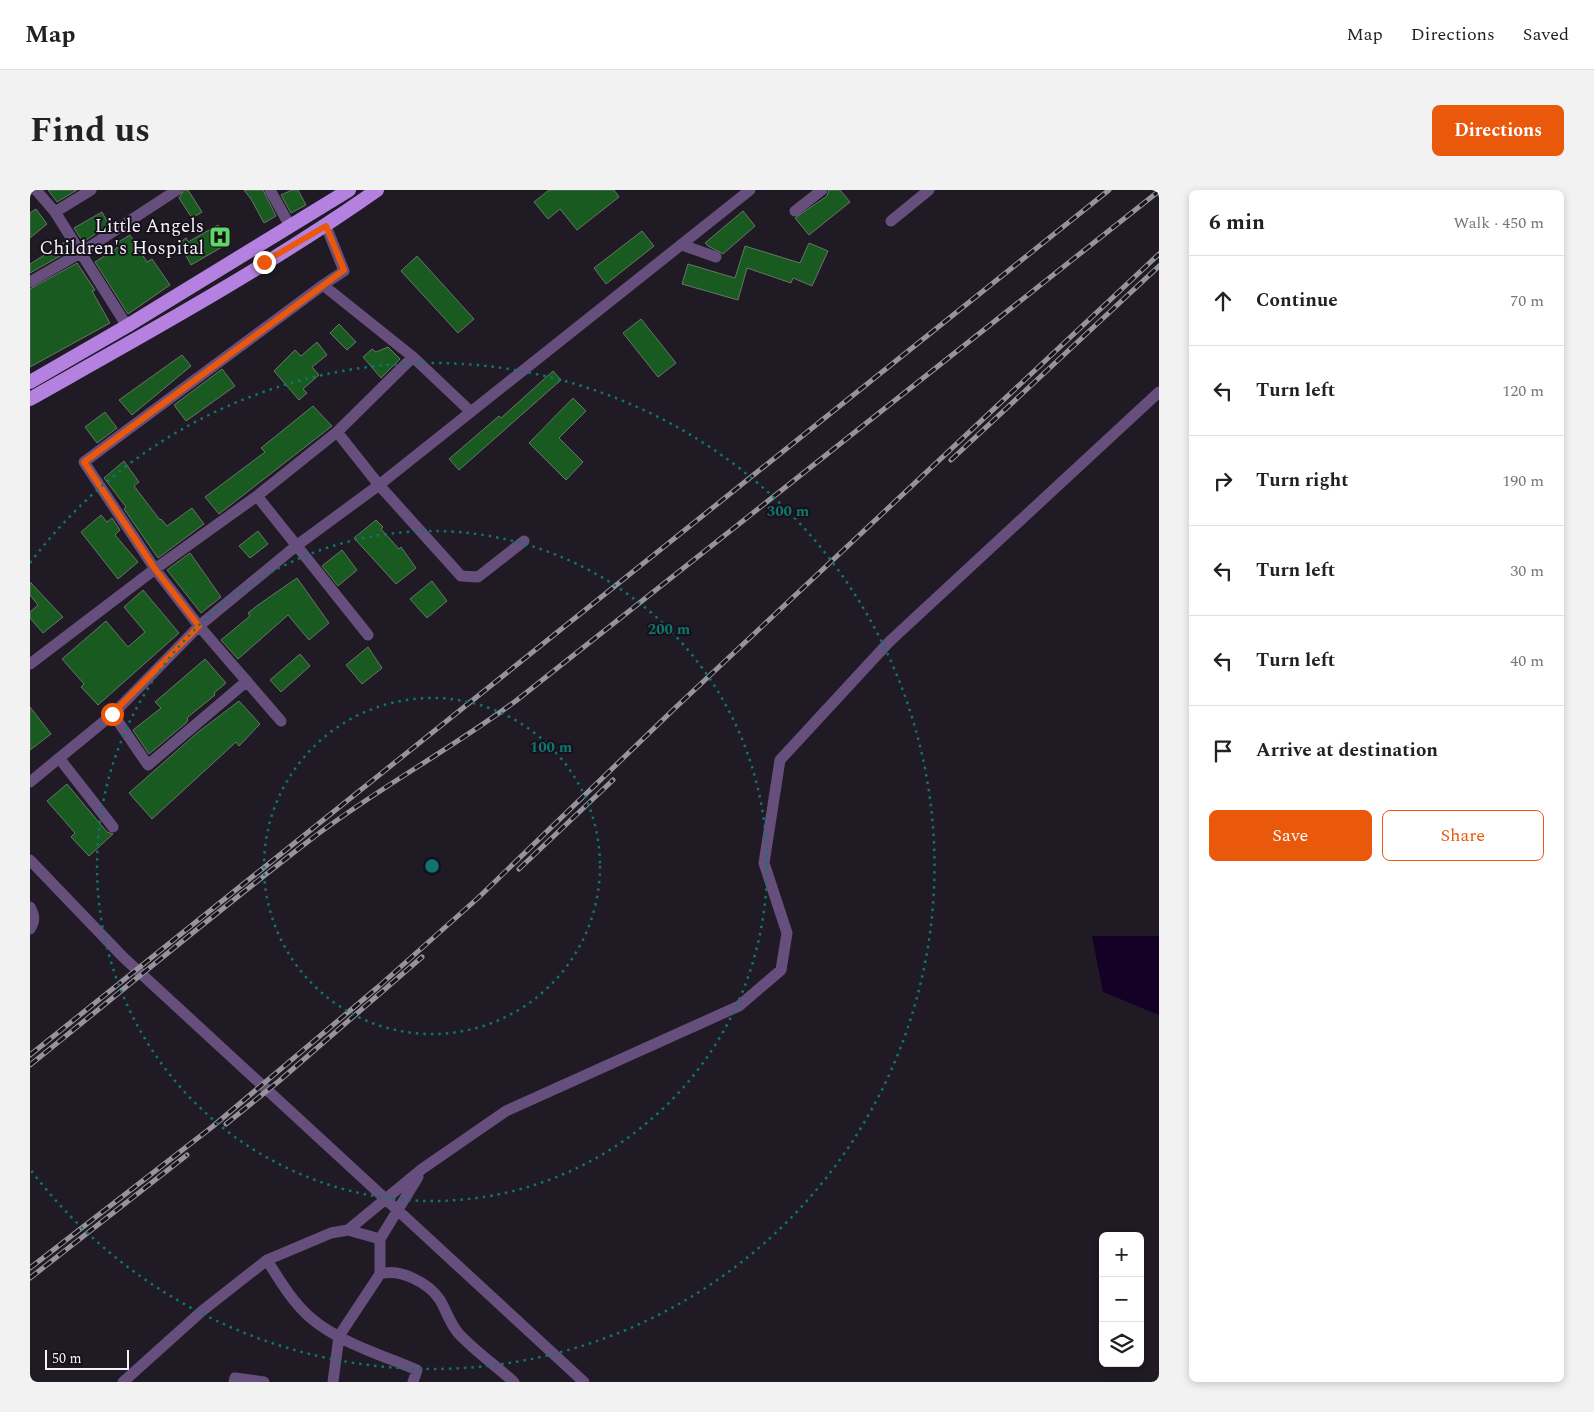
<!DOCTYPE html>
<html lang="en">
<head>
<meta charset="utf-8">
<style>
  :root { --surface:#fff; --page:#f2f2f2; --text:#222; --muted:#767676; --line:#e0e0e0; --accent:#ea580c }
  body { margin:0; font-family:Spectral,serif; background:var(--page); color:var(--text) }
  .controls { position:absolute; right:15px; bottom:15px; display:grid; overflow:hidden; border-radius:8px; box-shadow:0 2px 8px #0003 }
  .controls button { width:45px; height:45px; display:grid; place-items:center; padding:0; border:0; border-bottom:1px solid var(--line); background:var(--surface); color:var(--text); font:25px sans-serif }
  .scale { position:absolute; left:15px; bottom:12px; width:84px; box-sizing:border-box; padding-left:5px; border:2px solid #f4f1f8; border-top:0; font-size:14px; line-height:18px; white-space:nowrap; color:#f4f1f8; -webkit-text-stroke:4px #16111a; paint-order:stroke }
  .stop { position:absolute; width:15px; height:15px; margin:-11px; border:4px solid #ea580c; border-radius:50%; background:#fff }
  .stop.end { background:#ea580c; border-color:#fff; box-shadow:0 1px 5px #0008 }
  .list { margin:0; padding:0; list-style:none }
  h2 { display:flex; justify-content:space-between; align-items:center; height:65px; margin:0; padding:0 20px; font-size:21px }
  h2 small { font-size:16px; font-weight:400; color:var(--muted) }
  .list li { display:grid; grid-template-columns:32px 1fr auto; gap:15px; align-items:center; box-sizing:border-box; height:90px; padding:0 20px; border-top:1px solid var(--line) }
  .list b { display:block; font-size:19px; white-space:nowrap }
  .list em { font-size:16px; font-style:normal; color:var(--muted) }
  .actions { display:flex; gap:10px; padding:15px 20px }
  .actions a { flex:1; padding:11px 0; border:1px solid var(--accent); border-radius:8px; text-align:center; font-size:18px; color:var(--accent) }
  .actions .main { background:var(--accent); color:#fff }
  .icon { flex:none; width:28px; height:28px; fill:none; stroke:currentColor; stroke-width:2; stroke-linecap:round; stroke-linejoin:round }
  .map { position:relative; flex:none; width:1129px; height:1192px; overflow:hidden; border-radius:8px }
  header { display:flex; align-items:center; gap:30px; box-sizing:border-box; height:70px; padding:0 25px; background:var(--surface); border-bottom:1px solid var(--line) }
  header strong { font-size:24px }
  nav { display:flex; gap:28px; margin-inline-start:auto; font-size:18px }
  .intro { display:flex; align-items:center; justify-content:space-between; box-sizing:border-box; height:120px; padding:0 30px }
  h1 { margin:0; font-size:35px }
  .button { padding:12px 22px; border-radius:8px; background:var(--accent); color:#fff; font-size:18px; font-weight:700 }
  main { display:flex; gap:30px; padding:0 30px }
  aside { flex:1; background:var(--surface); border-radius:8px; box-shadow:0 2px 8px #0003 }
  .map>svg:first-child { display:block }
  .water { fill:#150026 }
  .building { fill:#195a21; stroke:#6a746a }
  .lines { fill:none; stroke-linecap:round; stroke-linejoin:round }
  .minor { stroke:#674f7d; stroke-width:11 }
  .major { stroke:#b481e0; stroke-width:14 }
  .rail-casing { stroke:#97939b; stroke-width:5 }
  .rail { stroke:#16111a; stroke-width:3; stroke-dasharray:9; stroke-linecap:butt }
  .route { stroke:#ea580c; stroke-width:6 }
  .ring { fill:none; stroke:#0f766e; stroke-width:2.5; stroke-dasharray:2.5 5 }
  .labels { text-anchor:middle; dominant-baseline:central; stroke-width:4; stroke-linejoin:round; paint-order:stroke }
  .poi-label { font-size:19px; fill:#f4f1f8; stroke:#16111a; text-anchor:end }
  .centre { fill:#0f766e; stroke:#16111a; stroke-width:2.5 }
  .ring-label { font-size:15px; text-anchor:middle; font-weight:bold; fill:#0f766e; stroke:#16111a; stroke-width:4; stroke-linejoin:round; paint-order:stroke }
</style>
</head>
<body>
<header>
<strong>Map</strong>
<nav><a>Map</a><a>Directions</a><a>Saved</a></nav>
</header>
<div class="intro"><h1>Find us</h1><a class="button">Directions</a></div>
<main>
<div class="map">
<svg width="1129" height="1192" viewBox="0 0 1129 1192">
  <rect width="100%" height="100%" fill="#1f1a24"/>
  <path class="water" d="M1062,746H1129V825L1073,802Z"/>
  <path class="building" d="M18,0H47L27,12Z
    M154,0H158L172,22L162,28L149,8Z
    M214,0H233L246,26L234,33L221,9Z
    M262,0H268L276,15L261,23L251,5Z
    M519,0H584L589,7L547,40L530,19L518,29L504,12Z
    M799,0H810L820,12L779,45L765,28L797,6Z
    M6,19L17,34L0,48V23Z
    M713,21L725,36L693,64L678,56L675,53Z
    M72,22L79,35L53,52L44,38Z
    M188,35L199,53L161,75L149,53L156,48L158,52Z
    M612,41L624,56L576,94L564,78Z
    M100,45L117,72L122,69L140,95L98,124L65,72L87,58L85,54Z
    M35,52L39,61L0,83V74Z
    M779,53L798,61L782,96L763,88L761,93L717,78L708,110L652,94L658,74L705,88L715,56L770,73Z
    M387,66L444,129L428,143L371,81Z
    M47,73L65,100L62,101L80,133L0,177V99Z
    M611,129L646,173L628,187L593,143Z
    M309,134L326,152L317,160L300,143Z
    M287,152L297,165L282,177L289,185L273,199L277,203L269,210L244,181L265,160L271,166Z
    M358,157L370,169L351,188L333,167L342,159L346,162Z
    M152,165L161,176L102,225L89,210Z
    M192,179L205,196L156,231L144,215Z
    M523,181L531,190L429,280L419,269L469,226L471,228Z
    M543,208L556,221L529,248L553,272L536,290L499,253Z
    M283,216L302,236L189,324L175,307L235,262L231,258Z
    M75,222L87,238L67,253L55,237Z
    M94,271L109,292L104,296L130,330L131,329L137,336L162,318L174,334L128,368L94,319L96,317L74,288Z
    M71,325L77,332L82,328L90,340L85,345L108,372L88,389L51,342Z
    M346,330L353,337L351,339L369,359L371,357L386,378L366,394L324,348Z
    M228,341L238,354L220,368L209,356Z
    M312,360L327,380L308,396L292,376Z
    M160,363L191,407L171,423L137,380Z
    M267,388L299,433L279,450L258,425L208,469L191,450L220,426L218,423L228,415Z
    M402,391L417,411L397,428L380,409Z
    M0,392L33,427L13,443L0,428V422L8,415L0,405Z
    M113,400L149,443L68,515L51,497L54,494L32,469L76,431L98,457L115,442L94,417Z
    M338,457L352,478L332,494L316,475Z
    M270,464L280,476L251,502L240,490Z
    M175,469L196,493L184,503L185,505L158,527L157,532L119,564L103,540L131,518L125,512Z
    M209,511L230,534L209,556L206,552L122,629L99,603L167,543Z
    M0,517L21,544L0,560Z
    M37,594L77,642L83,644L59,666L41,647L45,643L17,611Z"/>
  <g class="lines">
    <path class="minor" d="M6,0L25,22L97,136
      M240,0L260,36
      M765,21L792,0
      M25,22L61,0
      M861,31L899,0
      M652,55L686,67
      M0,92L50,63L147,0
      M293,95L314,81L296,36
      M307,242L349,295L431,386L448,387L494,351
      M227,306L338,445
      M0,474L125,379L227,306L307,242L383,167
      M83,524L118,575L217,491
      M251,531L169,436L125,379L54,272L293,95L383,167L441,222
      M29,568L83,637
      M0,592L83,524L169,436L266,356L349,295L720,0
      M0,670L93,767L554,1192
      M0,717C5,726 5,731 0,739
      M350,1049L388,987
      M237,1070C250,1091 263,1113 282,1129C311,1153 352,1165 387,1180L383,1192
      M350,1084C370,1078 399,1093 410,1110C417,1122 420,1134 429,1144C445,1161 466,1176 484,1192
      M93,1192L172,1121L237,1070L301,1043L318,1040L392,979L476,921L709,816L751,780L757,743L734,673L750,570L859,452L1129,202
      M204,1192L205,1188L234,1192
      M303,1192L309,1146L350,1084V1049L318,1040"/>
    <path class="major" d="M0,192L97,136L319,0
      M0,209C117,143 236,78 347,0"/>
    <g class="rail-casing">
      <path id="rail" d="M921,270L1129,76
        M489,679L583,590
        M0,865L1079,0
        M0,875C93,800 185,723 280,650C346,599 420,560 487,510L1129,1
        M196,934L249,891L392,767
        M0,1078L182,937L348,797L448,708L644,519L1129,64
        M0,1088L157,965"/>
    </g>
    <use href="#rail" class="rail"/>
  </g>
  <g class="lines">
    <path class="route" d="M82,524L169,436L125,379L54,272L314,80L296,36L234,72"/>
  </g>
  <g class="ring">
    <circle cx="402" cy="676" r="168"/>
    <circle cx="402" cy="676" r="335"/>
    <path d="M0 373A503 503 0 1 1 0 979"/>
  </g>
  <defs>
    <g id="hospital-square" transform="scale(1.125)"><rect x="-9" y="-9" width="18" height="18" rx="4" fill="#61d46a" stroke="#16111a"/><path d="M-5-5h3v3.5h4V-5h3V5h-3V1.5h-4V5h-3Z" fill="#111"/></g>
  </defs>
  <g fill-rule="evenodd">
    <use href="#hospital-square" x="190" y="47"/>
  </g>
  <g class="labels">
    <g class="poi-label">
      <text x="174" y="36">Little Angels<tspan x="174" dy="22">Children's Hospital</tspan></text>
    </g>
  </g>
  <circle cx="402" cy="676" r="8" class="centre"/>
  <g class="ring-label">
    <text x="758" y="326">300 m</text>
    <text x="639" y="444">200 m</text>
    <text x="521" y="562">100 m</text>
  </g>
</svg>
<div class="controls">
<button>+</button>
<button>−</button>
<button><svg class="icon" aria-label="layers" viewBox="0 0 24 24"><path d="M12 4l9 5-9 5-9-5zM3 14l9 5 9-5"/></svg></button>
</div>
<div class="scale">50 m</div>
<div class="stop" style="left:82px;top:524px"></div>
<div class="stop end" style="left:234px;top:72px"></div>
</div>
<aside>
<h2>6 min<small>Walk · 450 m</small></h2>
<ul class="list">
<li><svg class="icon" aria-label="ahead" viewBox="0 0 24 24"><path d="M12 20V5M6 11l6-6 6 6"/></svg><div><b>Continue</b></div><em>70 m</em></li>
<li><svg class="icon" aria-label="left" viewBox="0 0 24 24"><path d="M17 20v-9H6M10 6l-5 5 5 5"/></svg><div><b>Turn left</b></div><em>120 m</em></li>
<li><svg class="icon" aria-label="right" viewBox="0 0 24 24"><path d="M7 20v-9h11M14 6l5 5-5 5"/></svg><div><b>Turn right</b></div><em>190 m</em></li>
<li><svg class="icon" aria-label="left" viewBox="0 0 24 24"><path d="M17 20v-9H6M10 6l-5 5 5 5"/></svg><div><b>Turn left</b></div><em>30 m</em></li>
<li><svg class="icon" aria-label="left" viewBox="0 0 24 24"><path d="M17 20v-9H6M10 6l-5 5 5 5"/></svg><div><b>Turn left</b></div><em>40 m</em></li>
<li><svg class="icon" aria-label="arrive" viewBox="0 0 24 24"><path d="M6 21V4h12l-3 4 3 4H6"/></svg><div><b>Arrive at destination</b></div></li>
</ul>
<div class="actions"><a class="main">Save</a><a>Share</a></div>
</aside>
</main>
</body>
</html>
